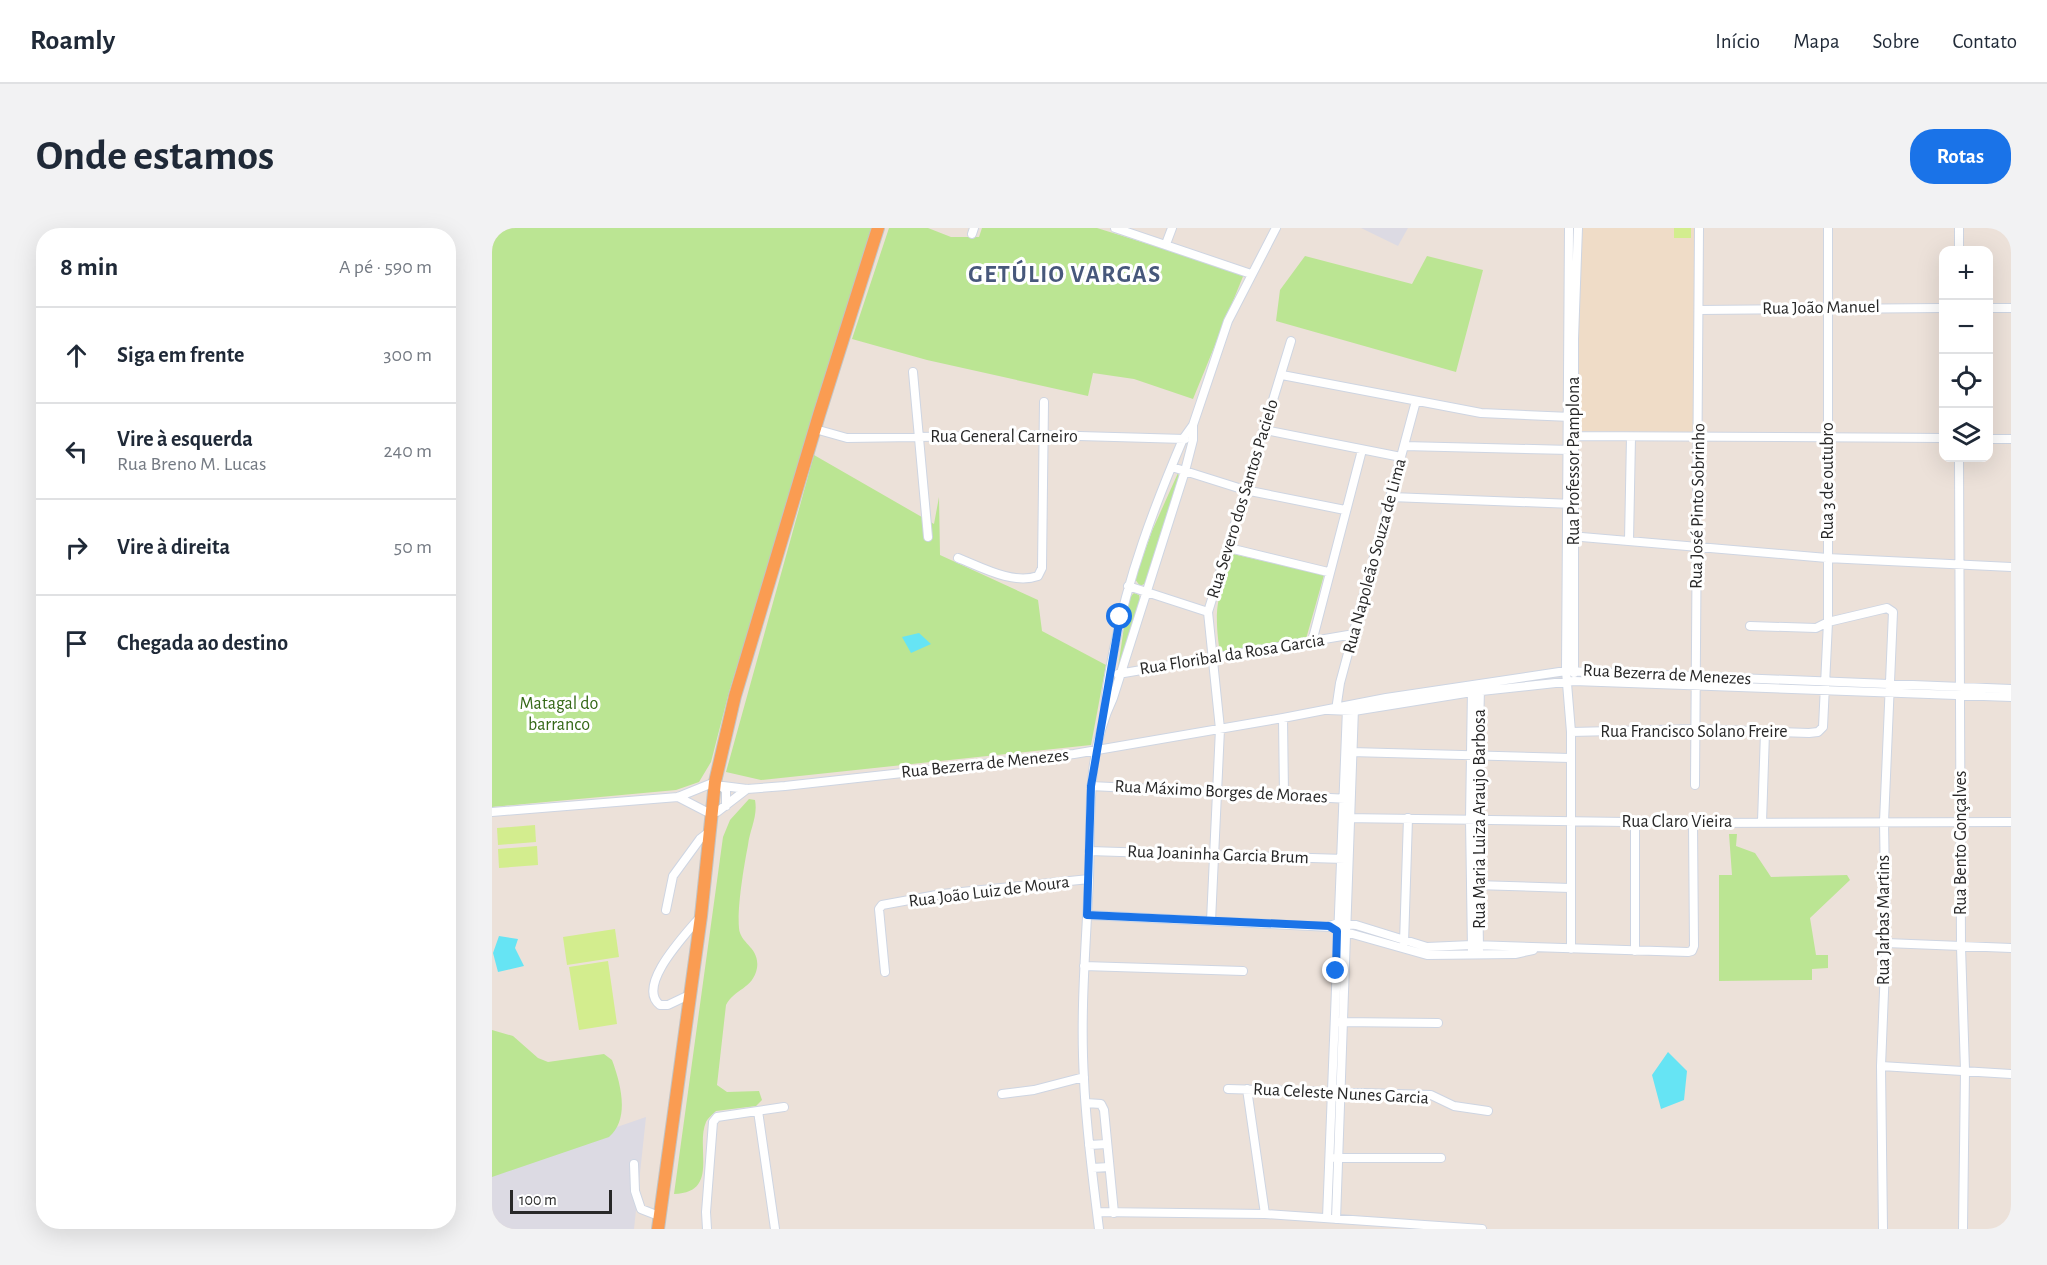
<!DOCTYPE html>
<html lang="pt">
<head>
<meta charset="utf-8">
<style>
  :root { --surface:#fff; --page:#f2f2f3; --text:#1f2937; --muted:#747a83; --line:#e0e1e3; --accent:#1a73e8 }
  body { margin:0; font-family:"Alegreya Sans",sans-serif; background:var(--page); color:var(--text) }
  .controls { position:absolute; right:18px; top:18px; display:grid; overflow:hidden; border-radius:12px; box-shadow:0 6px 24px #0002 }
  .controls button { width:54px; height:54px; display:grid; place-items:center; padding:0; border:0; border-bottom:2px solid var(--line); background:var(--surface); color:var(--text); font:30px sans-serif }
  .scale { position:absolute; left:18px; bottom:15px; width:102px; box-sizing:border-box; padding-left:6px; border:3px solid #282828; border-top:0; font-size:16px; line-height:21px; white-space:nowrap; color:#282828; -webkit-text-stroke:4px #fff; paint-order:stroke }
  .stop { position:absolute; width:18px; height:18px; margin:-14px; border:4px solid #1a73e8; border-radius:50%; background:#fff }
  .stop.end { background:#1a73e8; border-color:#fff; box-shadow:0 2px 6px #0008 }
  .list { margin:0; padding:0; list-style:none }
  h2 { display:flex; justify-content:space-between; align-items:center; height:78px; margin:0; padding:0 24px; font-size:26px }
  h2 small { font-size:20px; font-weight:400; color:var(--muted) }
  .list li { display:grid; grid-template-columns:39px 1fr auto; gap:18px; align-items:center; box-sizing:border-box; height:96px; padding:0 24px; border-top:2px solid var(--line) }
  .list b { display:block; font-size:22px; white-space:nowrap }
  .list p { margin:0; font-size:20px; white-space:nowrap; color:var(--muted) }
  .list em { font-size:20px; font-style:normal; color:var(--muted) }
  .icon { flex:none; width:33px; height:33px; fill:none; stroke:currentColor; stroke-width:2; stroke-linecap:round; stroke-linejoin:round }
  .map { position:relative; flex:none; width:1519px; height:1001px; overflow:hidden; border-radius:24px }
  header { display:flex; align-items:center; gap:36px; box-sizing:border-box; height:84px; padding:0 30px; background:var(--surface); border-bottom:2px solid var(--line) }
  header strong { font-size:28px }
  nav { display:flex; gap:33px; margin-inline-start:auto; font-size:21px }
  .intro { display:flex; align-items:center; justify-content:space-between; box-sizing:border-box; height:144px; padding:0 36px }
  h1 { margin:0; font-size:42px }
  .button { padding:15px 27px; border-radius:24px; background:var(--accent); color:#fff; font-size:21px; font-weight:700 }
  main { display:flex; gap:36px; padding:0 36px }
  aside { flex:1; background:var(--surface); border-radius:24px; box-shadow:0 6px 24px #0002 }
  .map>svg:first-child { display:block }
  .industrial { fill:#dcdae3 }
  .education { fill:#efdcc7 }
  .green { fill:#bbe593 }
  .pitch { fill:#d3ed8e }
  .water { fill:#66e4f4 }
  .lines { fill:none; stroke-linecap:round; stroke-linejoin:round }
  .minor-casing { stroke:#ced5e2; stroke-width:10 }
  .trunk-casing { stroke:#c3c3c3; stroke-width:14 }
  .minor { stroke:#fff; stroke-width:8 }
  .trunk { stroke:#fa9c52; stroke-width:12 }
  .route { stroke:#1a73e8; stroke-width:8 }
  .labels { text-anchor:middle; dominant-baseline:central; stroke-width:6; stroke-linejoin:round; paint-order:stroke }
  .street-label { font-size:18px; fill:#282828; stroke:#fff }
  .park-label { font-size:18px; fill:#346816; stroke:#fff }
  .district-label { font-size:24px; font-weight:bold; letter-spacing:1.5px; fill:#47587b; stroke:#fff }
</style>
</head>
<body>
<header>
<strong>Roamly</strong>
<nav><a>Início</a><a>Mapa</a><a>Sobre</a><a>Contato</a></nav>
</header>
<div class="intro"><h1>Onde estamos</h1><a class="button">Rotas</a></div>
<main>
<aside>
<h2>8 min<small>A pé · 590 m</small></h2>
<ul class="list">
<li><svg class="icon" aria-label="ahead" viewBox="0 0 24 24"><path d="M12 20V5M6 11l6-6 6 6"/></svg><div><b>Siga em frente</b></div><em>300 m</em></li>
<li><svg class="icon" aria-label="left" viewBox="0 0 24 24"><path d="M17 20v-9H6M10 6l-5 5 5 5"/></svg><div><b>Vire à esquerda</b><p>Rua Breno M. Lucas</p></div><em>240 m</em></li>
<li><svg class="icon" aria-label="right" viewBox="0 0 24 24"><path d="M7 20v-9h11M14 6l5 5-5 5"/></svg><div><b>Vire à direita</b></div><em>50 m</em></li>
<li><svg class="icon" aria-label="arrive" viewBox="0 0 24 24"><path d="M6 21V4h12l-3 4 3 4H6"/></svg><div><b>Chegada ao destino</b></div></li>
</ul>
</aside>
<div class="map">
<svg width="1519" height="1001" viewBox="0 0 1519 1001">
  <rect width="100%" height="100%" fill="#ece1d9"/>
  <path class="industrial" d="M869,0H916L906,18Z
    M154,889L142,1001H0V942Z"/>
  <path class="education" d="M1088,0H1203L1202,204L1085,203Z"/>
  <path class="green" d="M0,0H382L237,464L219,534L207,554L184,562L0,579Z
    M397,0H436L459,9H487L490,0H605L752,46L701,171L642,151L601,145L596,168L435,132L360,111Z
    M813,28L920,56L935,28L991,42L964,144L784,93L788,62Z
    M322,227L442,296L447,269L448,327L546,372L550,403L614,437L599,517L269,552L234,544Z
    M686,245L687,249L654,355L648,358L643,351L660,303Z
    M741,326L832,347L814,411L728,425C721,379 726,369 741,326Z
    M642,365L647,367L648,372L626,440L636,371Z
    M257,571L263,572C266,588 258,601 256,617C252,638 245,679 247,700C248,716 268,719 265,740C261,761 242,761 234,777L225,857L235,864L267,863L270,872L264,878L224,883C221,886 216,890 214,894C203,920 228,965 182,966L231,609L238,592Z
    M1237,606H1245L1244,618L1263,625L1279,649L1355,647L1358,652L1318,690L1324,727H1336V740L1320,741V752L1227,753V647H1240Z
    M0,802L21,808L46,830L56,834L112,826L120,832C129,856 138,891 117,909L0,949Z"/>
  <path class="pitch" d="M1182,0H1199V10H1182Z
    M43,597L44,614L6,617L5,600Z
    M45,618L46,637L7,640L6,621Z
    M123,701L127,729L75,737L71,709Z
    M116,733L125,796L87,802L77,739Z"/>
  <path class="water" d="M427,405L439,416L419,425L410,409Z
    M7,708L26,711L23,720L32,738L6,744L1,725Z
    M1176,824L1195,843L1192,872L1169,881L1160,847Z"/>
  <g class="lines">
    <g class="minor-casing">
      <path id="minor" d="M623,0L759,46
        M1077,0L1074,443L1079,504V721
        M1467,0V22
        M480,6L482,0
        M674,16L680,0
        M1496,80H1519
        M1207,82L1452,80
        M421,144L436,309
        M790,147L989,185L1079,189
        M323,201L355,210L552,207L693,211
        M773,202L909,229
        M1078,208L1452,210
        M1496,211H1519
        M912,218L1079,222
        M1467,230L1469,719L1473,842L1471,1001
        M680,239L753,262L853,282
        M899,269L1081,276
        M1078,308L1335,330L1519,339
        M1137,313L1139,209
        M737,320L836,344
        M466,330C489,339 521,357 546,348L550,340L552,174
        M636,358L716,384
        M1258,398L1324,400L1336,394L1395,380L1401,384L1392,594L1394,715L1389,838L1391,1001
        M820,414L870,222
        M1082,445V111L1086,0
        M626,446L862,406
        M836,482L862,483L980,464L1082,453L1519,469
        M844,482L848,455L924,173
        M613,485C613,463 618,442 622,421C636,348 662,279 691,211L701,197L736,93L784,0
        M791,490L792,567
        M1079,504L1205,501L1317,505L1326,504L1331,499L1336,394V0
        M859,524L1078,530
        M1203,557L1207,0
        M231,558L255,561L293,558L582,526L791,490L894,470L1074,443L1519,461
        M599,558L858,571
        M186,569L215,584H225L255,561
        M0,584L186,569L223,554L234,562V578
        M852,590L1201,595L1519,594
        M1270,594L1273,504
        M1143,595V723
        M597,623L853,631
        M983,657L1078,660
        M174,682L181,648L208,611L217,604
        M595,687L839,699
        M719,693L728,501L716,384L799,113
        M837,698L846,695L864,697L935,719L980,717L1196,724L1200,723L1202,718L1201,595
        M850,703L935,727L1023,726L1041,722
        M912,715L916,590
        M1394,715L1519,720
        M987,721L985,591L988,460
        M980,722L978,591L980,461
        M592,738L751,743
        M393,744L387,681L390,677L450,666L597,651
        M197,767L176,777H168C143,758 195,705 208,689
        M846,794L946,795
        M1389,838L1519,846
        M736,861L939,867L962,878L996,883
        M755,861L773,986
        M510,866L542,862L592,849
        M594,875L609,876L612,882L622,985
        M266,883L283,1001
        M597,917L615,916
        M843,930H949
        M142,936L143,963L149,981L167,988
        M600,940L617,939
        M605,984L773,986L990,1001
        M835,990L855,481
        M844,991L862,480
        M215,1001L214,984L221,894L225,889L292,879
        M607,1001C601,951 594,901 592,851C588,784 594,717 597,650C599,589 594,526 621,470L693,243L701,212V197"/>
    </g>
    <g class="trunk-casing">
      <path id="trunk" d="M166,1001L209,688L223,554L243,468L327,187L386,0"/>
    </g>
    <use href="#minor" class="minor"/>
    <use href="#trunk" class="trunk"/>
  </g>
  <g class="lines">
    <path class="route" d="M628,389L599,558L595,687L837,698L845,703L844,743"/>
  </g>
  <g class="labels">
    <g class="street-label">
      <text transform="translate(1329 80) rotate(-1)">Rua João Manuel</text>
      <text x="512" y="209">Rua General Carneiro</text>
      <text transform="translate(1082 233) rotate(-90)">Rua Professor Pamplona</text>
      <text transform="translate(1336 253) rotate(-90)">Rua 3 de outubro</text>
      <text transform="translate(751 271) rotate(-73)">Rua Severo dos Santos Pacielo</text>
      <text transform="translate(1206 278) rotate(-89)">Rua José Pinto Sobrinho</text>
      <text transform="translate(883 328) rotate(-75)">Rua Napoleão Souza de Lima</text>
      <text transform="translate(740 427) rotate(-9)">Rua Floribal da Rosa Garcia</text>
      <text transform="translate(1175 447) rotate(3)">Rua Bezerra de Menezes</text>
      <text x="1202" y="504">Rua Francisco Solano Freire</text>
      <text transform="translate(493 536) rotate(-6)">Rua Bezerra de Menezes</text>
      <text transform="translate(729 564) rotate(3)">Rua Máximo Borges de Moraes</text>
      <text transform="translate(988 591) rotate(-90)">Rua Maria Luiza Araujo Barbosa</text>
      <text x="1185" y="594">Rua Claro Vieira</text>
      <text transform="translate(1469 615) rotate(-90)">Rua Bento Gonçalves</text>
      <text transform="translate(726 627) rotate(2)">Rua Joaninha Garcia Brum</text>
      <text transform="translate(497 664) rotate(-7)">Rua João Luiz de Moura</text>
      <text transform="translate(1392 692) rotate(-90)">Rua Jarbas Martins</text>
      <text transform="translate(849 866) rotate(3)">Rua Celeste Nunes Garcia</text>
    </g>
    <g class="park-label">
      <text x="67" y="476">Matagal do<tspan x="67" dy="21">barranco</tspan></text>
    </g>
    <g class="district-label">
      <text x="573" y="47">GETÚLIO VARGAS</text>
    </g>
  </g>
</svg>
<div class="controls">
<button>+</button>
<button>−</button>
<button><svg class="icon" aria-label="locate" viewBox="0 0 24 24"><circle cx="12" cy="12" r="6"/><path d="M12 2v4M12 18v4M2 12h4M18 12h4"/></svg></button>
<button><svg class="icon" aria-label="layers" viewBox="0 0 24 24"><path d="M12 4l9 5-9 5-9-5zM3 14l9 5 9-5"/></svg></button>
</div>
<div class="scale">100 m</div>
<div class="stop" style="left:628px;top:389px"></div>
<div class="stop end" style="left:844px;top:743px"></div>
</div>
</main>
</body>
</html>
